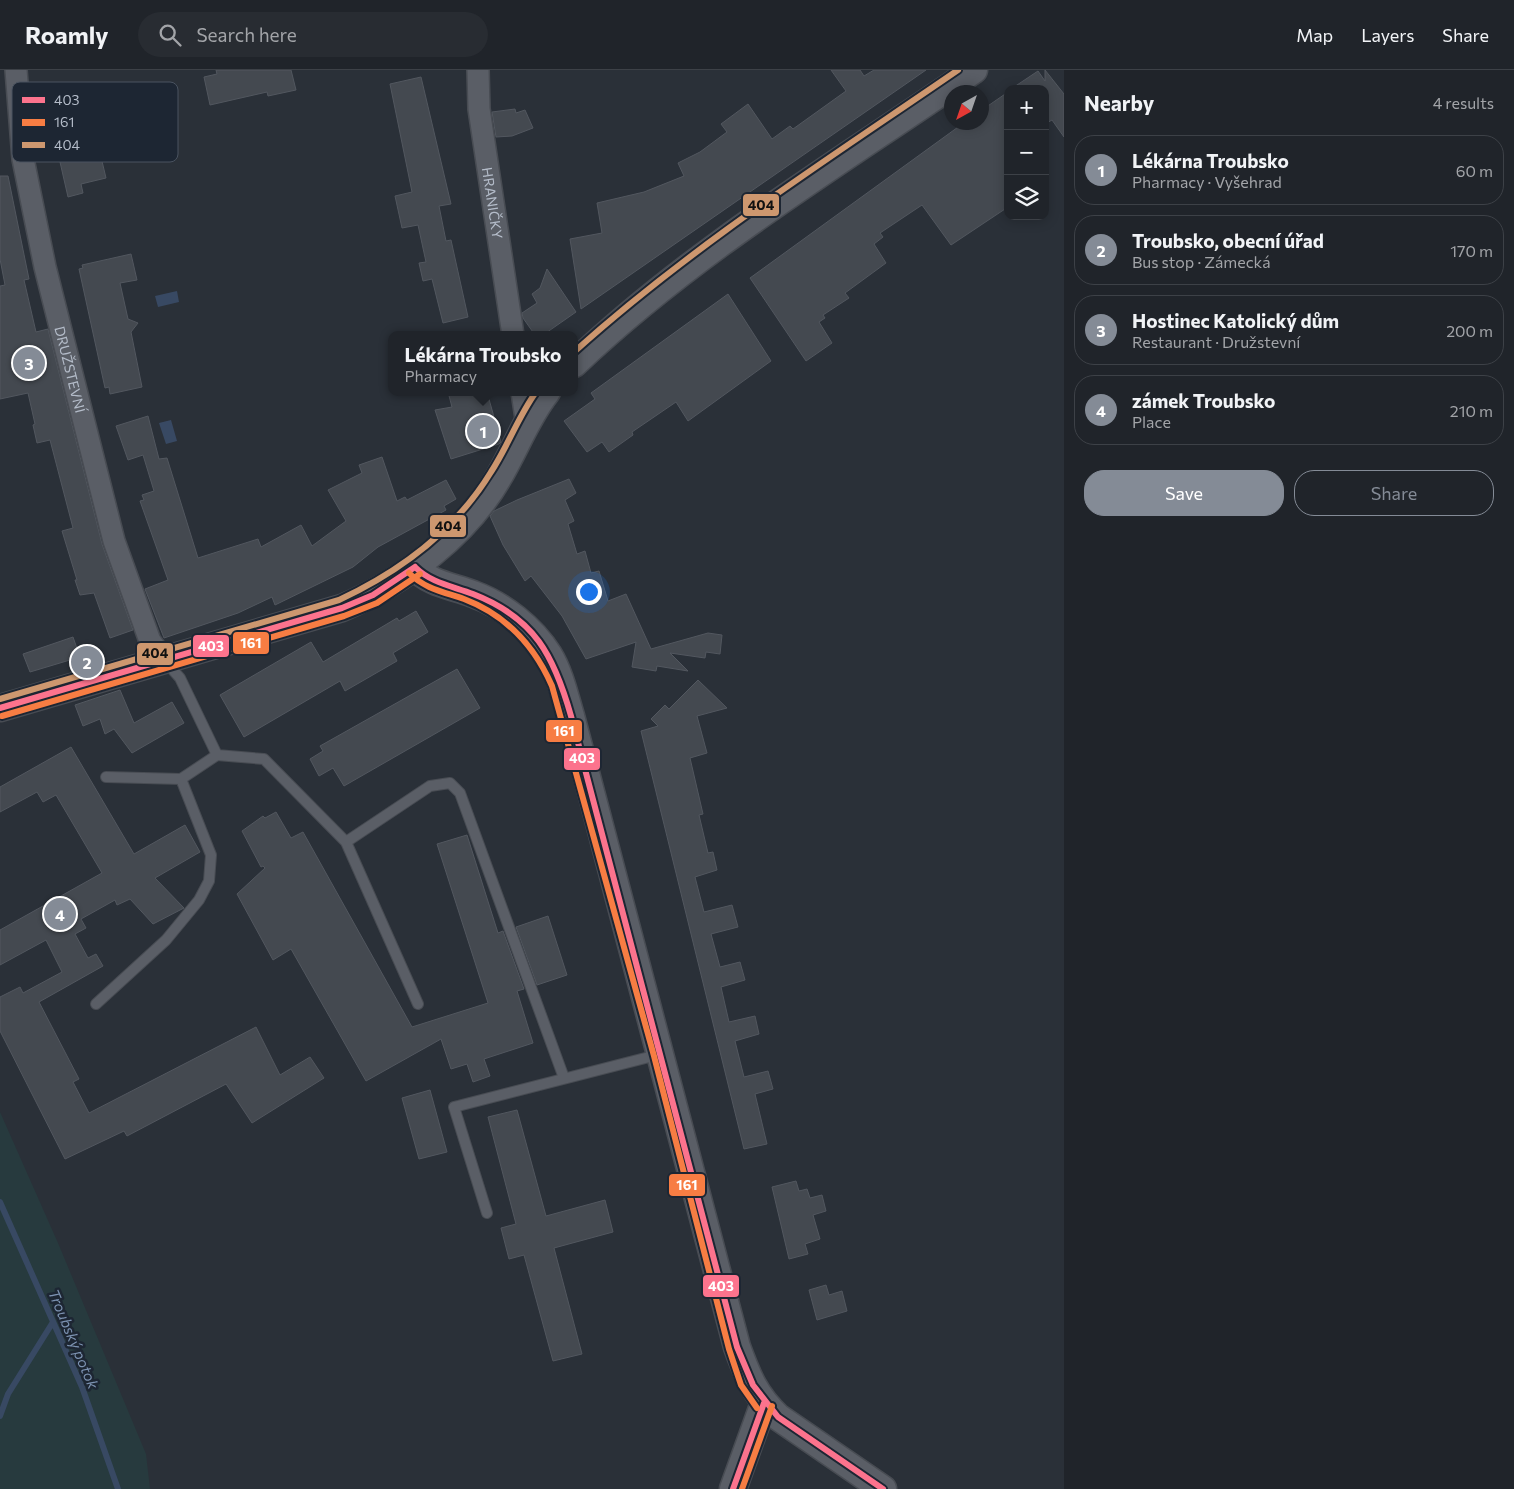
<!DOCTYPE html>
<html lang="en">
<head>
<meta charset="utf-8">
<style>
  :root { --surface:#20242a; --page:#282c32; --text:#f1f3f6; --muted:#a2a4a8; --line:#3d4147; --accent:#848b96 }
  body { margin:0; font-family:Commissioner,sans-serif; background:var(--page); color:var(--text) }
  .controls { position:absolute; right:15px; top:15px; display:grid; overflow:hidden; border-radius:10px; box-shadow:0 2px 12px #0003 }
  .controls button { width:45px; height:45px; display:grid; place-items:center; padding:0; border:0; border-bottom:1px solid var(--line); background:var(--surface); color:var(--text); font:25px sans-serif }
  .compass { position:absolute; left:944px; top:15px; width:45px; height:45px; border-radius:50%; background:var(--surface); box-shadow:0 2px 12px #0003; rotate:220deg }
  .you { position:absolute; left:588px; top:521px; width:18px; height:18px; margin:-12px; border:4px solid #fff; border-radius:50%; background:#1a73e8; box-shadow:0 0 0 8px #1a73e833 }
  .badge { display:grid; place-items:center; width:32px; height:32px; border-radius:50%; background:var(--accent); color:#fff; font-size:16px; font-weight:700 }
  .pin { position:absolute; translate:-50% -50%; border:2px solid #fff; box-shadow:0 1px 5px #0006 }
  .popup { position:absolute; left:388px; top:261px; width:190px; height:65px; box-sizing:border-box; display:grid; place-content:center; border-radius:10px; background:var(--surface); filter:drop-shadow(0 1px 4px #0005); font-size:16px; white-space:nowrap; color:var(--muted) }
  .popup b { font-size:19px; color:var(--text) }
  .popup::after { content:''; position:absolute; left:50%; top:100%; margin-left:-10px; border:10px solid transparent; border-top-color:var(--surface) }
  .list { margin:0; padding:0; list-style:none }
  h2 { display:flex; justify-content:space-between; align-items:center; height:65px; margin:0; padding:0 20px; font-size:21px }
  h2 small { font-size:16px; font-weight:400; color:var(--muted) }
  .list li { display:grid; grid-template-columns:32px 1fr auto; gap:15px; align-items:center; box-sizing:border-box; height:70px; margin:0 10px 10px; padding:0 10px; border:1px solid var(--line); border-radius:20px }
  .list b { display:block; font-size:19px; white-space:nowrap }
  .list p { margin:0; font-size:16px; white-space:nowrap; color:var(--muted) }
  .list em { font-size:16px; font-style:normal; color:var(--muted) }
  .actions { display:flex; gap:10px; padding:15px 20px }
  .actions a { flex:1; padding:11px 0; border:1px solid var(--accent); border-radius:20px; text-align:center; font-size:18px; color:var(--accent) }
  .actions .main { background:var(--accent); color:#fff }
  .icon { flex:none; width:28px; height:28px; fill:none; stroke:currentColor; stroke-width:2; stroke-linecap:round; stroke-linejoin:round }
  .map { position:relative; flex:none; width:1064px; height:1419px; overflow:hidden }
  header { display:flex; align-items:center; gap:30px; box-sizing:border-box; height:70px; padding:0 25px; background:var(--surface); border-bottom:1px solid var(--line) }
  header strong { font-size:24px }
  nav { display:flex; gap:28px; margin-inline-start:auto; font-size:18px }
  .search { width:350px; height:45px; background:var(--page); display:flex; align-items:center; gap:12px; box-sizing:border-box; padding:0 18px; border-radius:28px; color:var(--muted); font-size:19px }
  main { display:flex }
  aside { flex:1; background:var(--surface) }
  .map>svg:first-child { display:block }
  .green { fill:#273a3e }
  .water { fill:#384963 }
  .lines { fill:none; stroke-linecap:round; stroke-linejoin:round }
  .stream { stroke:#384963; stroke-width:6 }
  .building { fill:#444950; stroke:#52575f }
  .service-casing { stroke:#484c53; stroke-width:12 }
  .minor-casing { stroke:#484c53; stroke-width:24 }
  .tertiary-casing { stroke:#484c53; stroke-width:29 }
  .service { stroke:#5a5e66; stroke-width:10 }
  .minor { stroke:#5a5e66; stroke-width:21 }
  .tertiary { stroke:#5a5e66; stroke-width:26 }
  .bus-1-casing { stroke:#1d2633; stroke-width:10 }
  .bus-2-casing { stroke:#1d2633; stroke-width:10 }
  .bus-3-casing { stroke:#1d2633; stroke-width:10 }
  .bus-1 { stroke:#fc738d; stroke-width:6 }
  .bus-2 { stroke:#f77d43; stroke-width:6 }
  .bus-3 { stroke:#cd976f; stroke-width:6 }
  .labels { text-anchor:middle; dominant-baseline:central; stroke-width:5; stroke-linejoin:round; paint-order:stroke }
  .street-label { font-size:14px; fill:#b4bcc9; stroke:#1d2633 }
  .water-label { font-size:15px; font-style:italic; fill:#7c92b1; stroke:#1d2633 }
  .key { fill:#1d2633; stroke:#4a5360; stroke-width:1 }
  .key-label { font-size:14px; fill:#b4bcc9 }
  .line-badge { stroke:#1d2633; stroke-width:2 }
  .badge-label { font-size:14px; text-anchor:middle; font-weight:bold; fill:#fff }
  .pale-badge-label { font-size:14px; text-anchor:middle; font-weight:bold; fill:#111 }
</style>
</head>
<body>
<header>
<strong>Roamly</strong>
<div class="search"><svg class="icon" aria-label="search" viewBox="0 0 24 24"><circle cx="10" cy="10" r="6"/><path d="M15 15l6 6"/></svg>Search here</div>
<nav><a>Map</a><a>Layers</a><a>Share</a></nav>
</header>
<main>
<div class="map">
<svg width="1064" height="1419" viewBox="0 0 1064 1419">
  <rect width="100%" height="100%" fill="#2a3038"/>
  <path class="green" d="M0,1042L58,1173L146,1384L150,1419H0Z"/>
  <path class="water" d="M177,221L179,232L158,237L155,226Z
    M171,350L177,371L166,374L159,353Z"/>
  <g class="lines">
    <path class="stream" d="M0,1132L82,1317L118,1419
      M0,1346L8,1324L53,1252"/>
  </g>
  <path class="building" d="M216,0H291L296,20L268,26L267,22L210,35L204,7L217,4Z
    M831,0H860L864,6L874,0H926L581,239L570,169L602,163L597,133L644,122L684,106L678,93L700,82L727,62L721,54L748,34L772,69L790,56L793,59L846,21Z
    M1045,0L1064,24V67L1052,50L1045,54V19H1011L1038,1L1045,11Z
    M421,7L451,134L439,136L446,171L451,170L468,247L443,253L432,209L423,211L419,193L426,192L418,155L402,158L395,126L412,122L390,14Z
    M1008,22V137L951,175L922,135L880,163L883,167L874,174L886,193L845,223L849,228L823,245L825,248L819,252L832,273L806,291L750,208L965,52H982V40Z
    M111,29L118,61L96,66L106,108L81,114L83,123L68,127L60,92L64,91L55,55L79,50L76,37Z
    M515,39L516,43L525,40L533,58L512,66L496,67L492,42Z
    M0,106H8L29,209L24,210L36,262L48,259L102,474L133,560L110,568L94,523L80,525L75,510H77L62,461L73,458L50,370L37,373L33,355L35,354L28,323L0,329V216L5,215L0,189Z
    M131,184L137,210L120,213L128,249L138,253L131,262L142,317L110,324L109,317L105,318L79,199L83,198L82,195Z
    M547,199L576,242L543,265H535L523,248L522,243L537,233L532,224L540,218Z
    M728,224L771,291L688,351L676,332L632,362L633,365L609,382L602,372L587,382L564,351L595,329L591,323Z
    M448,322H487L501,372L499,374L451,389L435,340L452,337Z
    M148,346L159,389L167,388L198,488L258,469L261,477L301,455L312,476L346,451L328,420L362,403L359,395L382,387L397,431L405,427L407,430L446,410L456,429L444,436L446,440L378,477L353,497L275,535L272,527L238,543L164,568L145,519L168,510L140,431L144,430L142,425L154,421L143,385L128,390L116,356Z
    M569,409L576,423L565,430L574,451L568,454L577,484L585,481L591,503L599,501L608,531L626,524L651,579L708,563L722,565L720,584L706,582L705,588L670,583L688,601L657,596L656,601L632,597L636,572L586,589L562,546L531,506L525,511L503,475L490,446L494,441L517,430Z
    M416,541L428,562L393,583L397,591L345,621L340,611L244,667L220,625L311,572L323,592L397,548L399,551Z
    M73,567L80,587L30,602L23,584Z
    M457,599L480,638L344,716L333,698L319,706L310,689L323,681L320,676Z
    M698,610L727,638L697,646L707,683L690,688L703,744L699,745L708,783L713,782L717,800L695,807L704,842L732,835L738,857L711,864L720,897L740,892L745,910L721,917L729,952L755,946L759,964L735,971L744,1007L768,1001L773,1019L755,1024L767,1074L744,1079L641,661L658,656L651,649L665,635L669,639Z
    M120,620L134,653L172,632L184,653L132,683L114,659L105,664L100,649L83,656L75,635Z
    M71,677L134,784L185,755L200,782L155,808L184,838L153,854L130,829L117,835L115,830L81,849L86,858L75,864L88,888L96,884L103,896L39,932L79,1009L73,1012L89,1043L256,957L280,1005L310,987L324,1008L252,1053L226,1014L127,1066L124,1061L65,1089L0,961V927L20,917L23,923L62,902L46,870L0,895V860L102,803L56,725L43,732L37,722L0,742V717Z
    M276,742L291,768L303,762L412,957L488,933L437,774L467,765L498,863L503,861L524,919L517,921L533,973L484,989L490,1006L473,1012L467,994L451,999L441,969L366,1011L291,879L273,890L237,824L265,798L263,796L261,797L242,761L263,746L265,748Z
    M548,846L567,905L537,915L516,857Z
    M430,1020L447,1082L419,1089L402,1028Z
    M517,1040L546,1146L605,1130L613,1162L554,1178L582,1284L553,1291L524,1185L509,1189L501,1158L516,1154L488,1047Z
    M796,1111L799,1121L807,1119L810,1128L822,1125L826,1141L813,1145L820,1169L805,1174L808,1184L789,1189L772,1117Z
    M826,1215L829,1225L842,1221L847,1241L817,1250L809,1220Z"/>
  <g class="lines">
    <g class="service-casing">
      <path id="service" d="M165,591L180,608L217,685
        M106,707L181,709L217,685L264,689L346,772
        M96,934L166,870L199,830L209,811L211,785L181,709
        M418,934L346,772L430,716L450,713L460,723L564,1008
        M487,1143L454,1037L661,984"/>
    </g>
    <g class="minor-casing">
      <g id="minor">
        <path id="s1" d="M16,0L23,89L45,197L114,471L150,571L163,589"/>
        <path id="s2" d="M478,0L479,39L513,265"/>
        <path d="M522,322L527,355"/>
      </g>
    </g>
    <g class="tertiary-casing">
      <path id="tertiary" d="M574,294C694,180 838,94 974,0
        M415,497C429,514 453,516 473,524C503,535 532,558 549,585C560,603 565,626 571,646L737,1277C748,1307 755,1325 778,1347L883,1419
        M0,638L342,538C403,512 467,464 500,405C516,378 527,347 547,322
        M733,1419L764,1333"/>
    </g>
    <use href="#service" class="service"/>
    <use href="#minor" class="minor"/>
    <use href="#tertiary" class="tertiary"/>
    <g class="bus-1-casing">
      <path id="bus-1" d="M415,497C431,513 452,516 473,524C535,548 554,586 571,646L737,1277L753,1315L778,1347L883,1419
        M0,638L342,538L373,525L415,497
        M733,1419L764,1333"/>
    </g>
    <g class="bus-2-casing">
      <path id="bus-2" d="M409,503C425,519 444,522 464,529C506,545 534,575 552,616L654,986L729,1279L741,1315L757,1338
        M2,646L344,546L377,533L420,504
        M742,1419L772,1336"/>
    </g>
    <g class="bus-3-casing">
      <path id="bus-3" d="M574,282C693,175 827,90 958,0
        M0,629L339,530C401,501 455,461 491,402C508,376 518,347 536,322"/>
    </g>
    <use href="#bus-1" class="bus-1"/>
    <use href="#bus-2" class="bus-2"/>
    <use href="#bus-3" class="bus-3"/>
  </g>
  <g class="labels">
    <g class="street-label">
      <text stroke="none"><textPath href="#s2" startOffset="134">HRANIČKY</textPath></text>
      <text stroke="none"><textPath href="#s1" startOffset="305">DRUŽSTEVNÍ</textPath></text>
    </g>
    <g class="water-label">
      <text transform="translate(74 1269) rotate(67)">Troubský potok</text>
    </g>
  </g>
  <rect x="12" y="12" width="166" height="80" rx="8" class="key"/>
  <rect x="22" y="27" width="23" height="6" fill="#fc738d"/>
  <rect x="22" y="49" width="23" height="7" fill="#f77d43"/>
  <rect x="22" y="72" width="23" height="6" fill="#cd976f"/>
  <g class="key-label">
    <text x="54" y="35">403</text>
    <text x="54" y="57">161</text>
    <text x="54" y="80">404</text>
  </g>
  <g class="line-badge">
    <rect x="742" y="123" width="38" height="24" rx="5" fill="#cd976f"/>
    <rect x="429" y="444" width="38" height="24" rx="5" fill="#cd976f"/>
    <rect x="232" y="561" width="38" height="24" rx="5" fill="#f77d43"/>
    <rect x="192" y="564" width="38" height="24" rx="5" fill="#fc738d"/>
    <rect x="136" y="572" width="38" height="24" rx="5" fill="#cd976f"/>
    <rect x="545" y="649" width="38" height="24" rx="5" fill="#f77d43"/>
    <rect x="563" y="677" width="38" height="24" rx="5" fill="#fc738d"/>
    <rect x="668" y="1103" width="38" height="24" rx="5" fill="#f77d43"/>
    <rect x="702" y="1204" width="38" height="24" rx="5" fill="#fc738d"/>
  </g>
  <g class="badge-label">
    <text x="251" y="578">161</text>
    <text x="211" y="581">403</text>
    <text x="564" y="666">161</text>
    <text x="582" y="693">403</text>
    <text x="687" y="1120">161</text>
    <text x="721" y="1221">403</text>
  </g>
  <g class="pale-badge-label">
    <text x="761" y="140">404</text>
    <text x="448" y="461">404</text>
    <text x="155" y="588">404</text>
  </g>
</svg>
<div class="controls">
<button>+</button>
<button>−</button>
<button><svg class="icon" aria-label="layers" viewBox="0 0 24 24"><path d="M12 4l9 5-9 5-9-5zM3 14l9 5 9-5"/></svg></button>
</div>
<svg class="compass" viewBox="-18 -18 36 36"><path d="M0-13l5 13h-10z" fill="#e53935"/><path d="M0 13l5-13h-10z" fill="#a2a4a8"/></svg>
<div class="you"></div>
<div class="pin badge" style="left:483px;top:361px">1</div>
<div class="popup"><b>Lékárna Troubsko</b>Pharmacy</div>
<div class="pin badge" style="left:87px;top:592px">2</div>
<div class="pin badge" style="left:29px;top:293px">3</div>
<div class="pin badge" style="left:60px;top:844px">4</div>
</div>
<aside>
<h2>Nearby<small>4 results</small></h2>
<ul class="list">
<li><span class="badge">1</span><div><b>Lékárna Troubsko</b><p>Pharmacy · Vyšehrad</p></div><em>60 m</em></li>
<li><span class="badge">2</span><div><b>Troubsko, obecní úřad</b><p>Bus stop · Zámecká</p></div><em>170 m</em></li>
<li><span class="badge">3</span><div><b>Hostinec Katolický dům</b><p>Restaurant · Družstevní</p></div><em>200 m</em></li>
<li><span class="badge">4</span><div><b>zámek Troubsko</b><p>Place</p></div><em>210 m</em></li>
</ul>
<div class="actions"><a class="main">Save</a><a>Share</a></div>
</aside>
</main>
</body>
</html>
